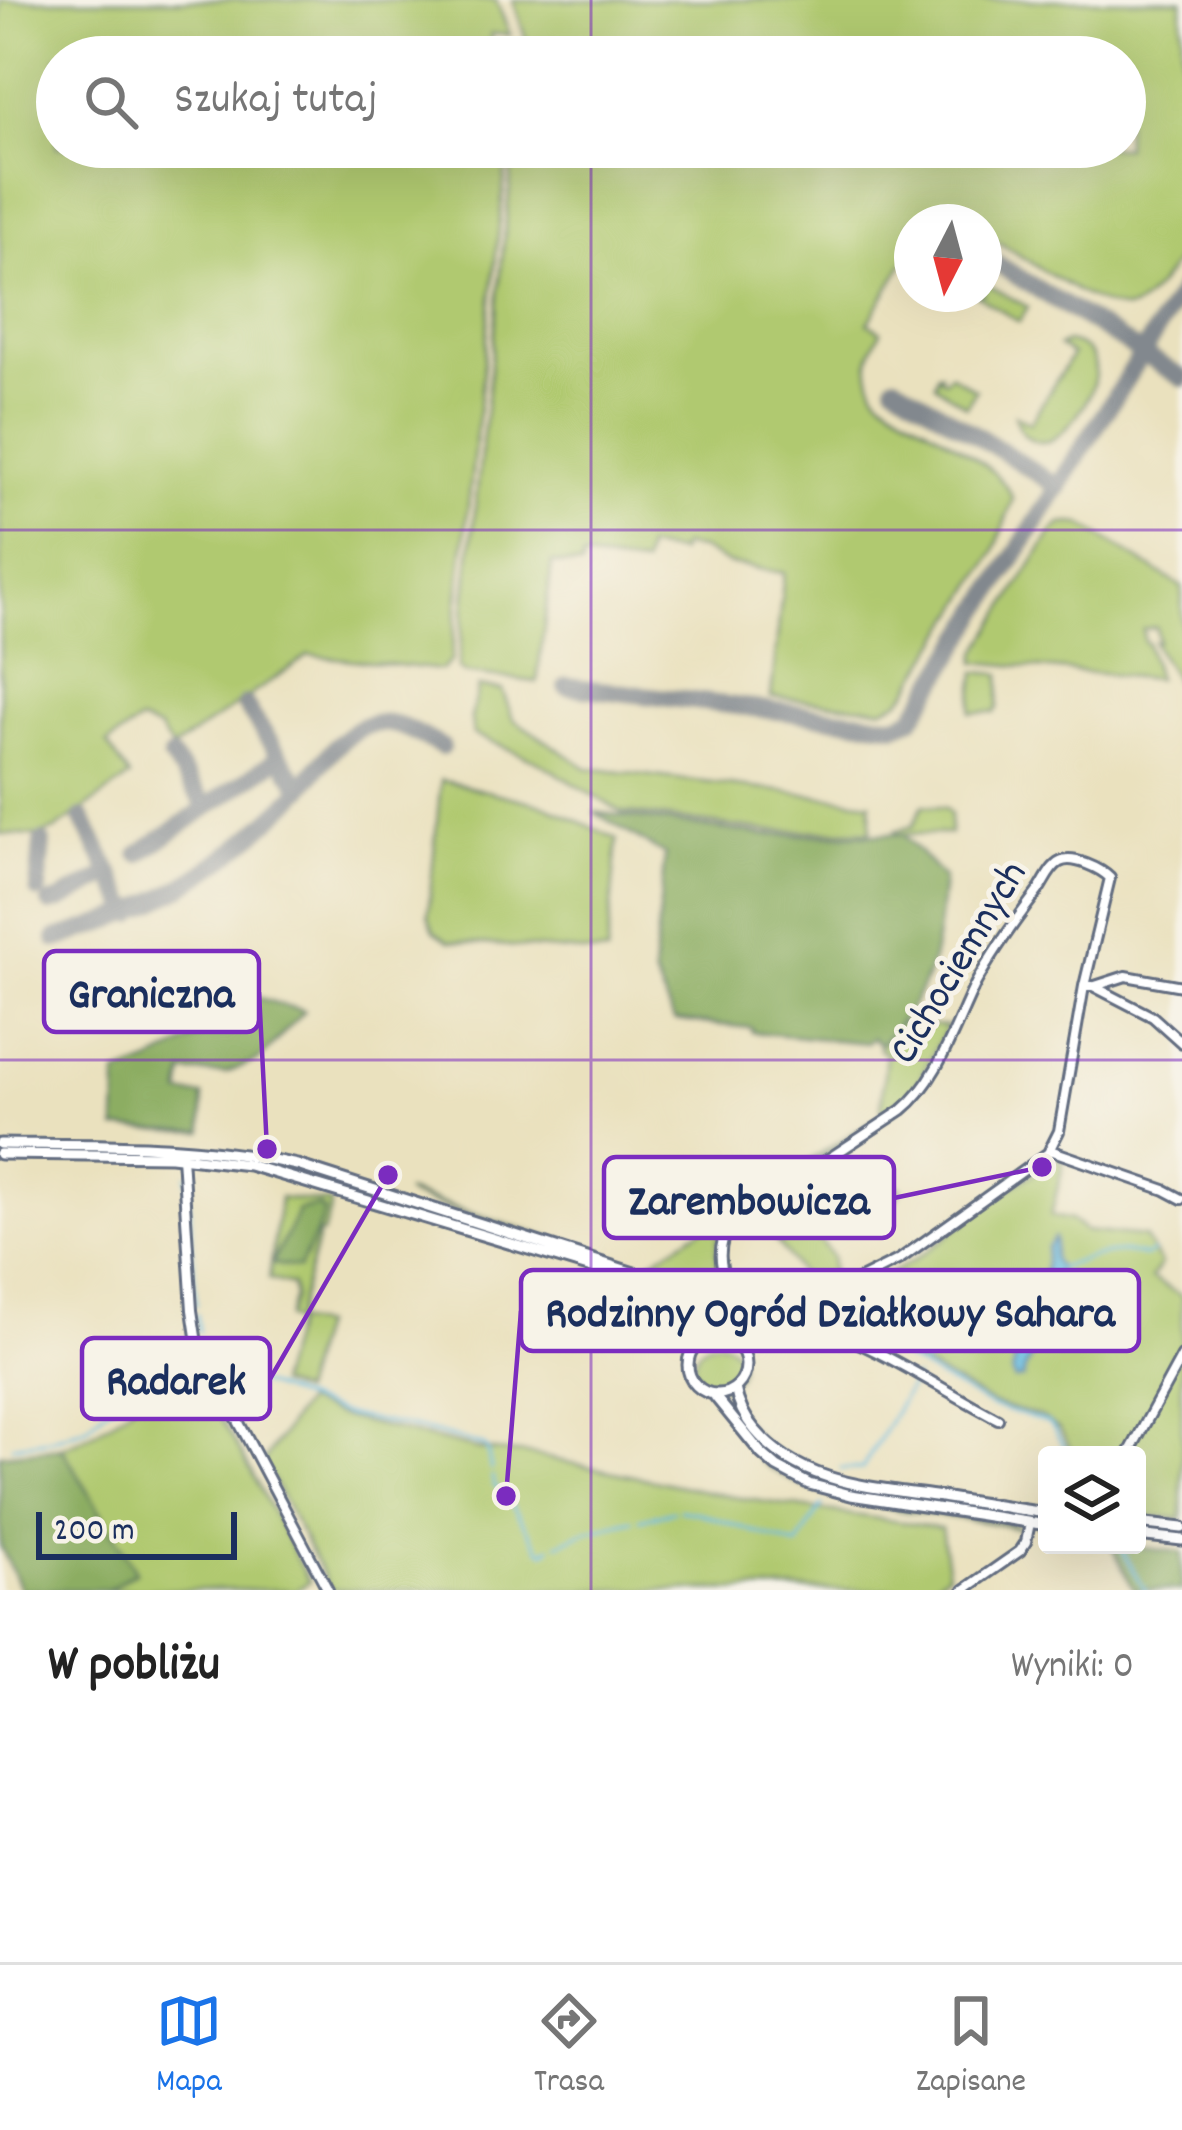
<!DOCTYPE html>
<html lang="pl">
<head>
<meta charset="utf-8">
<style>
  :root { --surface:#fff; --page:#f2f2f2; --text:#222; --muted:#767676; --line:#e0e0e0; --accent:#1a73e8 }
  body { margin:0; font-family:Dekko,sans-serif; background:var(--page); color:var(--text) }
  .controls { position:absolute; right:36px; bottom:36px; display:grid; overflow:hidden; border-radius:12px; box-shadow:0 12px 48px #0002 }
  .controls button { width:108px; height:108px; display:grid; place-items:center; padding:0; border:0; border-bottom:3px solid var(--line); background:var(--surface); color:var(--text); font:60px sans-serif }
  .compass { position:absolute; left:894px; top:204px; width:108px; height:108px; border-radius:50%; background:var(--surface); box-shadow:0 12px 48px #0002; rotate:186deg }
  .scale { position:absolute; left:36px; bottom:30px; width:201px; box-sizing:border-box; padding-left:12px; border:6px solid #1b2f5e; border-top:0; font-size:33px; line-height:42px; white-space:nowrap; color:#1b2f5e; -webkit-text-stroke:9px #f7f3e8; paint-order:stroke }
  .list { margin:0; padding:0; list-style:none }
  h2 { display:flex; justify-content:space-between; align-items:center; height:156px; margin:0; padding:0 48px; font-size:51px }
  h2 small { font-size:39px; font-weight:400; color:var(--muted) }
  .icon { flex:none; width:66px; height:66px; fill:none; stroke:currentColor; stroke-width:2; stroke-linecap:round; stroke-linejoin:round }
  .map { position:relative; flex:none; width:1182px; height:1590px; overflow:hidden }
  .search { position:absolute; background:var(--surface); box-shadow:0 12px 48px #0002; left:36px; right:36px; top:36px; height:132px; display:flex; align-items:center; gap:30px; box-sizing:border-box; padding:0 42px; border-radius:66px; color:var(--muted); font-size:45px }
  .sheet { height:372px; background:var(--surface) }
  nav { display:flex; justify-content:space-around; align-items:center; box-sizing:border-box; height:168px; border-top:3px solid var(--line); background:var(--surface); font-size:33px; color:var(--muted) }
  nav a { display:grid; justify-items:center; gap:6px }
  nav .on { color:var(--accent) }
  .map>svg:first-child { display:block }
  .green { fill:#b0c96f; stroke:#667c66; stroke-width:3 }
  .forest { fill:#8cad62; stroke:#546e60; stroke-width:3 }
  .water { fill:#60b9de; stroke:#3e749e; stroke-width:3 }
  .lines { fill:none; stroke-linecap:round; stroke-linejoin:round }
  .stream { stroke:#60b9de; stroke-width:3 }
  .taxiway { stroke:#82888e; stroke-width:18 }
  .minor-casing { stroke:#636d80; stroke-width:14 }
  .major-casing { stroke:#636d80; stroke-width:15 }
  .minor { stroke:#fff; stroke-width:8 }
  .major { stroke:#fff; stroke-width:9 }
  .grid { fill:none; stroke:#7b2cbf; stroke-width:3; stroke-opacity:0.55 }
  .labels { text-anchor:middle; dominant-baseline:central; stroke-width:10; stroke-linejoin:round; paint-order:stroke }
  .street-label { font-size:42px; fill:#1b2f5e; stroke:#f7f3e8 }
  .leader { fill:none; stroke:#7b2cbf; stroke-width:4.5 }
  .callout-dot { fill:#7b2cbf; stroke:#f7f3e8; stroke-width:4.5 }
  .callout { fill:#f7f3e8; stroke:#7b2cbf; stroke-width:4.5 }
  .callout-label { font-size:45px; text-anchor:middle; font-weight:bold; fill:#1b2f5e }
</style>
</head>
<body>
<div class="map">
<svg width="1182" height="1590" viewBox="0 0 1182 1590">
  <rect width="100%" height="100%" fill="#f7f3e8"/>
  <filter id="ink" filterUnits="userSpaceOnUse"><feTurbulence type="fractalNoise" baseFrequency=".00833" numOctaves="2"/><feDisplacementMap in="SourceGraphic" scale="24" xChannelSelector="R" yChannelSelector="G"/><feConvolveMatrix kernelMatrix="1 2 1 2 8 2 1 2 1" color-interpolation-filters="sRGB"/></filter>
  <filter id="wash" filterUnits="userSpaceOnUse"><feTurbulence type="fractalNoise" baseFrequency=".004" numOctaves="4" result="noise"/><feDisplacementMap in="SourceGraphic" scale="48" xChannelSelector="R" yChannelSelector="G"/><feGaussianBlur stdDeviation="2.7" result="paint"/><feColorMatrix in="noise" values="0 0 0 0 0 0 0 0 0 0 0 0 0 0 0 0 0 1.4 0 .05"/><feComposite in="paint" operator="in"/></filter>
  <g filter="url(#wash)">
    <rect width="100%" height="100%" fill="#eae1be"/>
    <path class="green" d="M0,0H496L510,35L491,34L488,57H57V147H508L451,661L441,670L309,655L172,749L159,729L140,722L107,744L130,777L55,830L38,836L0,834Z
      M513,0H1182V251C1172,267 1151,300 1133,308C1105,320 1014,248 984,234V222H912V254H909L868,323L881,331C867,356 863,372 879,396C914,423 999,460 1013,499L994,553L909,690L899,701L883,708L771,697L784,573L729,564L701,549L681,546L679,552L646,548L643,565L583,558L581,566L552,563L537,682L464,673L458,668L514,147H1125V57H526V39Z
      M984,283L1028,307L1019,322L975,294H984Z
      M1066,342C1122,351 1085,416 1056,437C1038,450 1017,435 1015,415L1030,423L1072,355L1059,346Z
      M938,373H941L940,377L945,380L950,374L976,390L966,406L935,384Z
      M1071,523L1081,524L1182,587V681L1175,680C1168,666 1158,656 1154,642L1158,641L1156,627L1143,629L1144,642L1147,643L1157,679L976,662L978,652L1052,532L1061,524Z
      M976,672L1001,674L998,708L995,712H971Z
      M478,687L502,690L513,719L587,768L871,802V831H769L621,812L537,761L473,734L471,718Z
      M441,780L544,805L617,839L607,954L449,941L434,931L428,915Z
      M923,805L945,808L950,814V834H895V831L913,826Z
      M901,1023L947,1026L912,1095L885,1116L881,1109L886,1054L879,1049L880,1045Z
      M877,1118V1122L740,1210C698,1245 726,1263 723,1302L725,1294L727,1318L722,1315L701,1320L675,1287L642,1267Z
      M1053,1159L1064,1161L1051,1216L1071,1220L1085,1231L1144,1237L1161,1264L1151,1278L1182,1296V1519L1137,1515V1455H1074L1060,1430L1042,1417L993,1404L912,1359L845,1326L819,1317L787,1315L782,1311C832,1303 886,1280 927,1251C955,1231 981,1208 1009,1188C1024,1178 1044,1170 1053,1159Z
      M843,1161L902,1188L881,1228L802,1191Z
      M405,1192L623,1261L662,1282L625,1265L409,1196Z
      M280,1198L330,1203L331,1207L323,1233H319L295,1321L320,1326L300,1393L277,1384L295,1323L287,1318L294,1297L292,1285L269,1279Z
      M790,1200L832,1257L831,1277L810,1287L762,1221Z
      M694 1365a23 23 0 1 1 46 0a23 23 0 1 1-46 0Z
      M187,1353L194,1374L243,1456L309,1582L297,1590H108L135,1571L62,1448C113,1429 149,1391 187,1353Z
      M304,1402L344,1417L481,1450L528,1454L734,1497L941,1528L948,1573L926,1590H331L263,1462Z
      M735,1408C780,1481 841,1486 918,1498C961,1504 1004,1511 1047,1517V1521C1004,1514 960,1508 917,1501C874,1494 829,1491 790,1469C765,1455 748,1433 733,1409Z
      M760,1461H763L795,1482L828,1495L1013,1524L1020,1529C935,1509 833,1517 760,1461Z"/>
    <path class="forest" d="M594,812L767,835L903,834L943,878C936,954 935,987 880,1045L872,1038L866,1043L752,1032L751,1028L674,1020L653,973L665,855Z
      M246,994L304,1011L259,1060L226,1073H184L181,1094L203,1096V1132L116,1129L117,1075L152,1062L242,1012Z
      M318,1206L324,1211C323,1224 306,1253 299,1268L273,1264C278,1244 293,1230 298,1210Z
      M62,1448L136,1571L108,1590H21L0,1545V1454Z
      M1111,1545L1119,1548L1126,1546L1182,1552V1590H1134Z"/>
    <path class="water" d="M1054,1238C1058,1248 1046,1258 1059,1268C1045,1289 1041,1314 1037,1341C1035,1356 1024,1363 1023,1378L1015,1380L1012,1374L1018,1344L1008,1332C1012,1323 1021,1317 1031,1318L1033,1312L1025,1300L1031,1289L1042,1288L1047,1247Z"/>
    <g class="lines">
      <path class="stream" d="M187,1175L196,1305
        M1057,1269C1083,1259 1117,1246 1145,1256L1153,1252
        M757,1282L767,1297
        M778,1313L789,1318L823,1320L893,1352L990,1406L1047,1422L1052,1426L1069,1455
        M197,1315L199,1331
        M205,1364L347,1415L417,1428L484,1446L487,1449L491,1470
        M922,1366L966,1323L1031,1283
        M12,1445L50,1440L86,1428L107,1408L146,1385L160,1372L192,1333
        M841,1469H862L915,1377
        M492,1477L494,1485L511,1504L540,1549L544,1551L551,1547
        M680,1510L699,1513L797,1546L822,1505
        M640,1519L674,1511
        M558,1544L587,1531L633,1520
        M1119,1545L1145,1590"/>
      <path class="taxiway" d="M984,256L1182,378
        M895,384L1059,487
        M567,686L896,725L913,718L1182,290
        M245,705L302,789
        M171,757L207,807
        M82,818L132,914
        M139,854L280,757
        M38,890L42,842
        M50,903L59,901L111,874
        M56,939C155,910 211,876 286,805C309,783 335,737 364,726C392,716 417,734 442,747"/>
    </g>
  </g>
  <g filter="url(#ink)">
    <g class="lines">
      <g class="minor-casing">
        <path id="minor" d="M1084,986H1093L1153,1017L1182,1043
          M1095,986L1126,976L1182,986
          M1050,1150L1165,1190L1182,1199
          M182,1156L192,1310L200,1363L229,1404L328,1590
          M766,1313C787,1328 812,1323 838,1334C894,1357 945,1391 998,1419
          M720,1336C752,1299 701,1272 730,1224L902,1110C939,1080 955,1025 976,983C994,950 1015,921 1038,891C1044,883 1050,867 1060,862C1073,855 1101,869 1110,878L1084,986L1059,1131L1048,1153L900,1259L852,1283L759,1315L746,1329L740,1347
          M1128,1455L1182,1356
          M964,1590L1020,1551L1026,1542L1030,1523"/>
      </g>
      <g class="major-casing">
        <path id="major" d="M0,1144C102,1145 197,1142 297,1165L634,1273L665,1293L708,1337
          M0,1154L171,1156L249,1165L615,1275C645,1288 684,1317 691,1350
          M688 1365a29 29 0 1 1 58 0a29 29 0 1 1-58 0Z
          M735,1388C738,1405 744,1417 755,1430C800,1484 870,1487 935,1496C973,1502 1010,1508 1047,1513
          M713,1394L761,1453L777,1467L809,1484L851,1495L1047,1525
          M1137,1523L1182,1528
          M1137,1535L1182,1540"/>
      </g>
      <use href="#minor" class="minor"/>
      <use href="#major" class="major"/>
    </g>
  </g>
  <path class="grid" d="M591,0V57M591,147V1590M0,530H1182M0,1060H1182"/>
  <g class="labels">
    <g class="street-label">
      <text transform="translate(961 964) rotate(-59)">Cichociemnych</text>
    </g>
  </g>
  <path class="leader" d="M267 1149L259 992M1042 1167L894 1198M506 1496L521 1311M388 1175L270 1379"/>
  <g class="callout-dot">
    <circle cx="267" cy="1149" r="12"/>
    <circle cx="1042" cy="1167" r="12"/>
    <circle cx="506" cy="1496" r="12"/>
    <circle cx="388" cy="1175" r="12"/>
  </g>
  <g class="callout">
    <rect x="44" y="951" width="215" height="81" rx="12"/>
    <rect x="604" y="1157" width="290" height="81" rx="12"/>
    <rect x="521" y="1270" width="618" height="81" rx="12"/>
    <rect x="82" y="1338" width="188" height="81" rx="12"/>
  </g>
  <g class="callout-label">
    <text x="151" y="1007">Graniczna</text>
    <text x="749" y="1214">Zarembowicza</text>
    <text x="830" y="1326">Rodzinny Ogród Działkowy Sahara</text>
    <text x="176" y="1394">Radarek</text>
  </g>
</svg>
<div class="controls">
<button><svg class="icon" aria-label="layers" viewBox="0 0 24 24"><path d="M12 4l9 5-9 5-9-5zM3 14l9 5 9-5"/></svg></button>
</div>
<svg class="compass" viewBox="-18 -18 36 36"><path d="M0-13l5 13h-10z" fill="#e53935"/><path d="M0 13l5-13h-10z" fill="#767676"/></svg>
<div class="scale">200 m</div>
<div class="search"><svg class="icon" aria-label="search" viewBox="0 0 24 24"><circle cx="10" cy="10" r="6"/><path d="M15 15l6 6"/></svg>Szukaj tutaj</div>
</div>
<section class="sheet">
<h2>W pobliżu<small>Wyniki: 0</small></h2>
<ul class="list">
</ul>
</section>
<nav>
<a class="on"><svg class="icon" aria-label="map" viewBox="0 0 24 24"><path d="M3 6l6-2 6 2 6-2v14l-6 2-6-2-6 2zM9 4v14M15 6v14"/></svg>Mapa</a>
<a><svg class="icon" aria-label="directions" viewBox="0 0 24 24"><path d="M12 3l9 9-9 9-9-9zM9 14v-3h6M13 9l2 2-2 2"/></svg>Trasa</a>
<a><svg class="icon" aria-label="saved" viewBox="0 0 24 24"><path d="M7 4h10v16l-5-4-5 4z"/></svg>Zapisane</a>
</nav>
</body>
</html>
